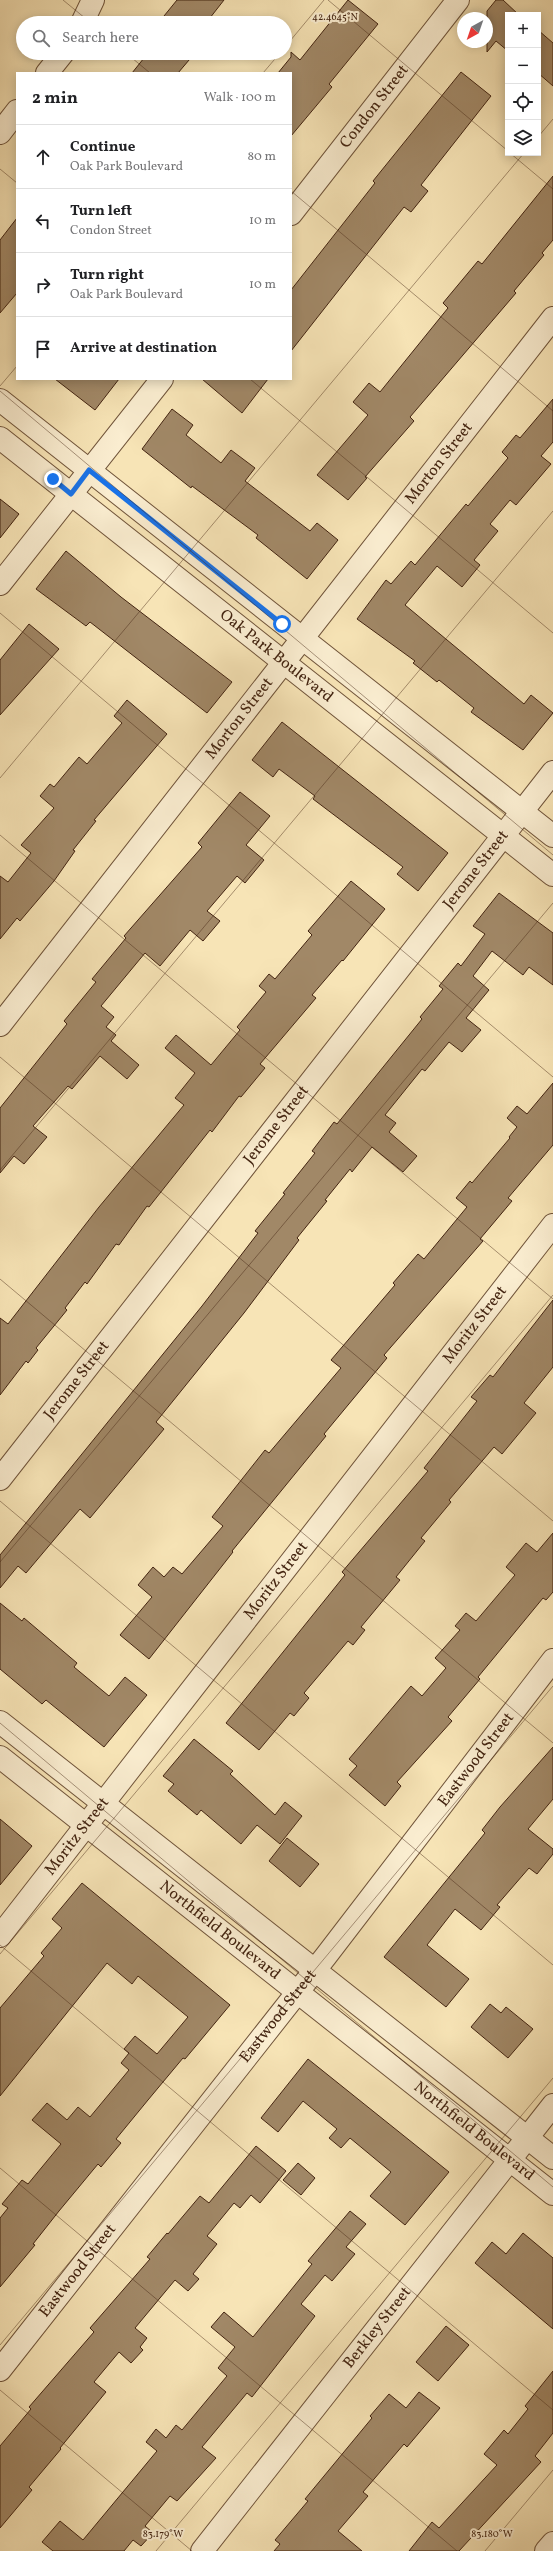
<!DOCTYPE html>
<html lang="en">
<head>
<meta charset="utf-8">
<style>
  :root { --surface:#fff; --page:#f2f2f2; --text:#202124; --muted:#757577; --line:#e0e0e0 }
  body { margin:0; font-family:Vollkorn,serif; background:var(--page); color:var(--text) }
  .controls { position:absolute; right:12px; top:12px; display:grid; overflow:hidden; border-radius:0px; box-shadow:0 2px 10px #0003 }
  .controls button { width:36px; height:36px; display:grid; place-items:center; padding:0; border:0; border-bottom:1px solid var(--line); background:var(--surface); color:var(--text); font:20px sans-serif }
  .compass { position:absolute; left:457px; top:12px; width:36px; height:36px; border-radius:50%; background:var(--surface); box-shadow:0 2px 10px #0003; rotate:220deg }
  .stop { position:absolute; width:12px; height:12px; margin:-9px; border:3px solid #1a73e8; border-radius:50%; background:#fff }
  .stop.end { background:#1a73e8; border-color:#fff; box-shadow:0 1px 4px #0008 }
  .list { margin:0; padding:0; list-style:none }
  h2 { display:flex; justify-content:space-between; align-items:center; height:52px; margin:0; padding:0 16px; font-size:17px }
  h2 small { font-size:13px; font-weight:400; color:var(--muted) }
  .list li { display:grid; grid-template-columns:26px 1fr auto; gap:12px; align-items:center; box-sizing:border-box; height:64px; padding:0 16px; border-top:1px solid var(--line) }
  .list b { display:block; font-size:15px; white-space:nowrap }
  .list p { margin:0; font-size:13px; white-space:nowrap; color:var(--muted) }
  .list em { font-size:13px; font-style:normal; color:var(--muted) }
  .icon { flex:none; width:22px; height:22px; fill:none; stroke:currentColor; stroke-width:2; stroke-linecap:round; stroke-linejoin:round }
  .map { position:relative; flex:none; width:553px; height:2551px; overflow:hidden }
  .search { position:absolute; background:var(--surface); box-shadow:0 2px 10px #0003; left:16px; top:16px; width:276px; height:44px; display:flex; align-items:center; gap:10px; box-sizing:border-box; padding:0 14px; border-radius:22px; color:var(--muted); font-size:15px }
  .panel { position:absolute; background:var(--surface); box-shadow:0 2px 10px #0003; left:16px; top:72px; width:276px; height:308px; border-radius:0px }
  .map>svg:first-child { display:block }
  .building { fill:#a18867; stroke:#432411 }
  .lines { fill:none; stroke-linecap:round; stroke-linejoin:round }
  .minor-casing { stroke:#70543a; stroke-width:24 }
  .minor { stroke:#faedd0; stroke-width:22 }
  .route { stroke:#1a73e8; stroke-width:5 }
  .ticks { fill:none; stroke:#432411; stroke-width:1; stroke-opacity:0.45 }
  .labels { text-anchor:middle; dominant-baseline:central; stroke-width:4; stroke-linejoin:round; paint-order:stroke }
  .street-label { font-size:16px; fill:#432411; stroke:#faedd0 }
  .ticks-label { font-size:10px; text-anchor:middle; fill:#432411; stroke:#faedd0; stroke-width:4; stroke-linejoin:round; paint-order:stroke }
</style>
</head>
<body>
<div class="map">
<svg width="553" height="2551" viewBox="0 0 553 2551">
  <rect width="100%" height="100%" fill="#f7e4b6"/>
  <filter id="stains"><feTurbulence type="fractalNoise" baseFrequency=".005" numOctaves="4"/><feColorMatrix values="0 0 0 0 .2 0 0 0 0 .09 0 0 0 0 .02 0 0 0 .5 -.17"/></filter>
  <radialGradient id="worn" r=".72"><stop offset=".6" stop-color="#630" stop-opacity="0"/><stop offset="1" stop-color="#630" stop-opacity=".3"/></radialGradient>
  <path class="building" d="M177,0H224L206,23H173L164,16Z
    M348,0L378,24L329,84L332,87L291,136V73H278L291,57V52L300,60Z
    M496,0H503L519,15H508V51L496,41L487,52V11Z
    M538,30L553,43V86L538,73Z
    M148,53H195L178,73H132Z
    M461,72L491,96L421,185L428,191L411,212L404,207L291,351V290L375,183L373,181Z
    M553,176V240L542,253L544,255L514,291L516,293L410,417L414,421L365,477L367,478L348,500L317,475L368,415L353,402L369,383L380,392L448,308L443,303L478,261L482,264Z
    M17,218V293L0,313V240Z
    M55,379H119L95,410Z
    M202,379H268L242,413Z
    M553,399V442L541,456L551,464L516,505L510,500L490,524L498,531L474,560L480,565L462,587L437,566L405,605L524,704L531,695L553,713L523,750L471,712L474,708L439,680L437,682L413,663L415,661L357,619L386,580L391,584L411,561L415,565L466,504L468,506L508,458L502,452L516,435L520,438Z
    M172,409L193,425L186,435L221,463L231,450L255,468L245,481L310,531L317,523L338,540L307,579L256,538L258,535L192,486L191,488L142,449Z
    M0,499L19,514L0,538Z
    M66,551L121,597L232,682L207,713L90,622L86,626L36,589Z
    M29,624L59,649L0,715V660Z
    M127,700L167,734L94,820L96,821L73,850L75,851L54,881L20,921L17,918L0,939V876L8,882L31,853L21,845L54,808L40,796L50,784L54,787L79,757L87,764L122,723L114,716Z
    M282,722L448,853L418,891L397,874L403,867L313,799L315,796L279,769L273,777L252,760Z
    M240,792L270,816L246,845L264,860L245,883L237,876L207,911L220,921L203,941L190,930L160,966L145,953L101,1006L114,1017L106,1027L116,1035L111,1041L139,1065L127,1079L100,1056L72,1089L68,1086L33,1126L47,1137L24,1164L14,1156L0,1173V1108L67,1024L64,1021L96,982L92,979L126,938L124,936L202,847L198,843Z
    M351,881L385,909L343,961L342,960L312,995L316,998L260,1064L265,1068L241,1097L239,1096L212,1132L210,1130L149,1207L147,1206L119,1245L116,1244L87,1284L85,1282L65,1308L67,1310L36,1348L38,1350L28,1363L26,1361L0,1395V1318L8,1324L99,1207L184,1105L175,1098L195,1073L165,1048L176,1035L211,1065L240,1030L237,1027L266,992L259,986L269,974L275,979L312,935L308,931Z
    M499,893L553,933V985L529,967L523,975L492,951L473,976L489,990L466,1018L481,1030L462,1052L449,1042L425,1071L422,1069L385,1115L396,1123L389,1132L417,1156L403,1172L372,1147L352,1172L350,1169L325,1200L327,1201L297,1238L299,1240L244,1313L156,1422L164,1429L90,1518L80,1509L26,1573L18,1566L0,1588V1555L202,1306L258,1233L255,1231L285,1194L283,1193L315,1153L312,1151L334,1122L337,1124L422,1019L420,1017L443,989L439,986L458,963L461,966L485,934L473,926Z
    M553,1083V1145L508,1198L512,1201L480,1239L483,1241L384,1355L387,1358L324,1434L326,1436L232,1551L233,1552L149,1659L120,1635L152,1597L138,1585L153,1567L164,1577L173,1567L182,1574L223,1526L212,1517L265,1450L269,1453L341,1368L331,1360L395,1285L393,1283L418,1254L424,1259L467,1207L456,1198L470,1181L472,1183L510,1138L509,1137L517,1127L507,1118L517,1106L527,1114Z
    M553,1300V1367L524,1403L536,1413L502,1454L494,1447L449,1500L451,1502L421,1538L425,1541L396,1577L400,1580L361,1627L365,1630L353,1645L348,1641L304,1693L309,1698L294,1716L290,1713L259,1750L226,1723L345,1575L342,1572L428,1471L424,1468L477,1401L471,1397L490,1375L493,1377Z
    M553,1533V1592L546,1600L543,1598L478,1677L480,1679L448,1717L452,1721L397,1782L401,1786L385,1806L349,1775L357,1766L349,1759L411,1686L422,1696L446,1668L435,1658L460,1630L455,1626L466,1613L476,1621L515,1575L506,1567L526,1543L537,1552Z
    M0,1603L22,1621L24,1618L77,1663L74,1667L109,1696L125,1677L147,1695L104,1747L46,1700L42,1704L0,1669Z
    M194,1739L233,1771L230,1774L275,1815L285,1802L302,1816L280,1844L257,1825L241,1844L201,1810L197,1815L168,1791L174,1784L163,1776Z
    M553,1747V1799L528,1829L553,1849V1854L537,1874L529,1868L497,1905L500,1907L481,1930L455,1909L427,1945L469,1979L446,2007L384,1957L485,1833L482,1830L500,1807Z
    M0,1819L32,1846L0,1885Z
    M287,1838L319,1864L300,1887L269,1861Z
    M82,1883L230,2005L185,2059L183,2058L148,2100L116,2139L121,2143L101,2167L98,2164L59,2211L33,2244L35,2245L0,2287V2218L8,2208L2,2204L22,2180L28,2184L61,2144L32,2120L47,2103L67,2120L78,2107L90,2117L129,2070L121,2063L129,2053L124,2049L135,2036L157,2054L188,2017L138,1976L132,1984L107,1963L0,2096V2008L44,1956L41,1953L62,1928L52,1919Z
    M490,2004L501,2013L506,2007L533,2029L508,2058L471,2027Z
    M308,2059L449,2172L405,2225L370,2196L391,2172L350,2138L341,2148L329,2138L337,2129L303,2101L278,2132L261,2118Z
    M256,2146L286,2171L260,2203L251,2195L240,2208L234,2203L207,2236L217,2244L193,2274L199,2279L188,2291L175,2280L135,2328L147,2338L140,2347L143,2350L131,2363L119,2352L94,2382L106,2392L60,2448L61,2449L29,2487L32,2490L0,2528V2446L31,2409L29,2407L94,2332L90,2328L150,2259L147,2257L167,2233L168,2234L200,2196L209,2203Z
    M298,2163L315,2178L301,2195L283,2180Z
    M350,2211L366,2224L346,2247L355,2254L332,2281L325,2275L301,2304L315,2316L252,2397L247,2393L202,2447L216,2458L177,2501L170,2496L145,2526L153,2533L141,2546L133,2540L124,2551H53L42,2542L60,2521L83,2540L157,2451L146,2442L156,2429L166,2438L176,2425L182,2430L227,2376L218,2368L235,2347L211,2327L224,2312L253,2337L312,2264L308,2261Z
    M523,2233L553,2258V2329L475,2263L492,2242L506,2254Z
    M446,2326L469,2345L438,2381L416,2362Z
    M553,2371V2433L535,2456L541,2462L459,2551H409L432,2522L439,2528L497,2465L484,2454L504,2430L508,2434L528,2409L525,2406Z
    M419,2392L440,2408L407,2447L404,2444L363,2492L368,2496L338,2531L362,2551H274L280,2544L275,2540L308,2501L305,2499L372,2418L370,2416L389,2394L406,2408Z"/>
  <g class="lines">
    <g class="minor-casing">
      <g id="minor">
        <path d="M82,23L93,0"/>
        <path d="M47,73L63,53"/>
        <path d="M0,133L17,111"/>
        <path id="s1" d="M291,214L458,0"/>
        <path d="M0,400L553,836"/>
        <path id="s2" d="M0,438L553,875"/>
        <path d="M0,584L162,379"/>
        <path id="s3" d="M0,1025L553,318"/>
        <path id="s4" d="M0,1479L553,772"/>
        <path d="M0,1722L553,2158"/>
        <path id="s5" d="M0,1757L553,2194"/>
        <path id="s6" d="M0,1936L553,1225"/>
        <path id="s7" d="M0,2370L326,1956L553,1660"/>
        <path id="s8" d="M202,2551L553,2105"/>
        <path d="M546,2551L553,2543"/>
      </g>
    </g>
    <use href="#minor" class="minor"/>
  </g>
  <g class="lines">
    <path class="route" d="M53,479L71,494L89,470L282,624"/>
  </g>
  <path class="ticks" d="M63,0L91,23M328,0L508,151M285,47L324,0M126,53L150,73M263,73L280,53M538,137L553,119M510,153L553,189M0,169L17,183M291,191L553,411M250,379L553,633M0,386L17,366M0,391L553,855M0,613L553,1077M0,778L524,153M0,835L553,1299M0,1057L553,1521M0,1170L553,511M0,1279L553,1743M0,1501L553,1965M0,1562L553,903M0,1723L553,2187M0,1945L553,2410M0,1954L553,1295M0,2168L457,2551M0,2345L553,1686M0,2390L192,2551M156,2551L553,2078M485,2551L553,2470"/>
  <g class="labels">
    <g class="street-label">
      <text stroke="none"><textPath href="#s1" startOffset="136">Condon Street</textPath></text>
      <text stroke="none"><textPath href="#s3" startOffset="713">Morton Street</textPath></text>
      <text stroke="none"><textPath href="#s2" startOffset="352">Oak Park Boulevard</textPath></text>
      <text stroke="none"><textPath href="#s3" startOffset="389">Morton Street</textPath></text>
      <text stroke="none"><textPath href="#s4" startOffset="773">Jerome Street</textPath></text>
      <text stroke="none"><textPath href="#s4" startOffset="449">Jerome Street</textPath></text>
      <text stroke="none"><textPath href="#s6" startOffset="774">Moritz Street</textPath></text>
      <text stroke="none"><textPath href="#s4" startOffset="125">Jerome Street</textPath></text>
      <text stroke="none"><textPath href="#s6" startOffset="450">Moritz Street</textPath></text>
      <text stroke="none"><textPath href="#s7" startOffset="774">Eastwood Street</textPath></text>
      <text stroke="none"><textPath href="#s6" startOffset="126">Moritz Street</textPath></text>
      <text stroke="none"><textPath href="#s5" startOffset="280">Northfield Boulevard</textPath></text>
      <text stroke="none"><textPath href="#s7" startOffset="450">Eastwood Street</textPath></text>
      <text stroke="none"><textPath href="#s5" startOffset="604">Northfield Boulevard</textPath></text>
      <text stroke="none"><textPath href="#s7" startOffset="126">Eastwood Street</textPath></text>
      <text stroke="none"><textPath href="#s8" startOffset="284">Berkley Street</textPath></text>
    </g>
  </g>
  <g class="ticks-label">
    <text x="335" y="20">42.4645°N</text>
    <text x="163" y="2537">83.179°W</text>
    <text x="492" y="2537">83.180°W</text>
  </g>
  <rect width="100%" height="100%" filter="url(#stains)"/>
  <rect width="100%" height="100%" fill="url(#worn)"/>
</svg>
<div class="controls">
<button>+</button>
<button>−</button>
<button><svg class="icon" aria-label="locate" viewBox="0 0 24 24"><circle cx="12" cy="12" r="6"/><path d="M12 2v4M12 18v4M2 12h4M18 12h4"/></svg></button>
<button><svg class="icon" aria-label="layers" viewBox="0 0 24 24"><path d="M12 4l9 5-9 5-9-5zM3 14l9 5 9-5"/></svg></button>
</div>
<svg class="compass" viewBox="-18 -18 36 36"><path d="M0-13l5 13h-10z" fill="#e53935"/><path d="M0 13l5-13h-10z" fill="#757577"/></svg>
<div class="stop" style="left:282px;top:624px"></div>
<div class="stop end" style="left:53px;top:479px"></div>
<div class="search"><svg class="icon" aria-label="search" viewBox="0 0 24 24"><circle cx="10" cy="10" r="6"/><path d="M15 15l6 6"/></svg>Search here</div>
<section class="panel">
<h2>2 min<small>Walk · 100 m</small></h2>
<ul class="list">
<li><svg class="icon" aria-label="ahead" viewBox="0 0 24 24"><path d="M12 20V5M6 11l6-6 6 6"/></svg><div><b>Continue</b><p>Oak Park Boulevard</p></div><em>80 m</em></li>
<li><svg class="icon" aria-label="left" viewBox="0 0 24 24"><path d="M17 20v-9H6M10 6l-5 5 5 5"/></svg><div><b>Turn left</b><p>Condon Street</p></div><em>10 m</em></li>
<li><svg class="icon" aria-label="right" viewBox="0 0 24 24"><path d="M7 20v-9h11M14 6l5 5-5 5"/></svg><div><b>Turn right</b><p>Oak Park Boulevard</p></div><em>10 m</em></li>
<li><svg class="icon" aria-label="arrive" viewBox="0 0 24 24"><path d="M6 21V4h12l-3 4 3 4H6"/></svg><div><b>Arrive at destination</b></div></li>
</ul>
</section>
</div>
</body>
</html>
